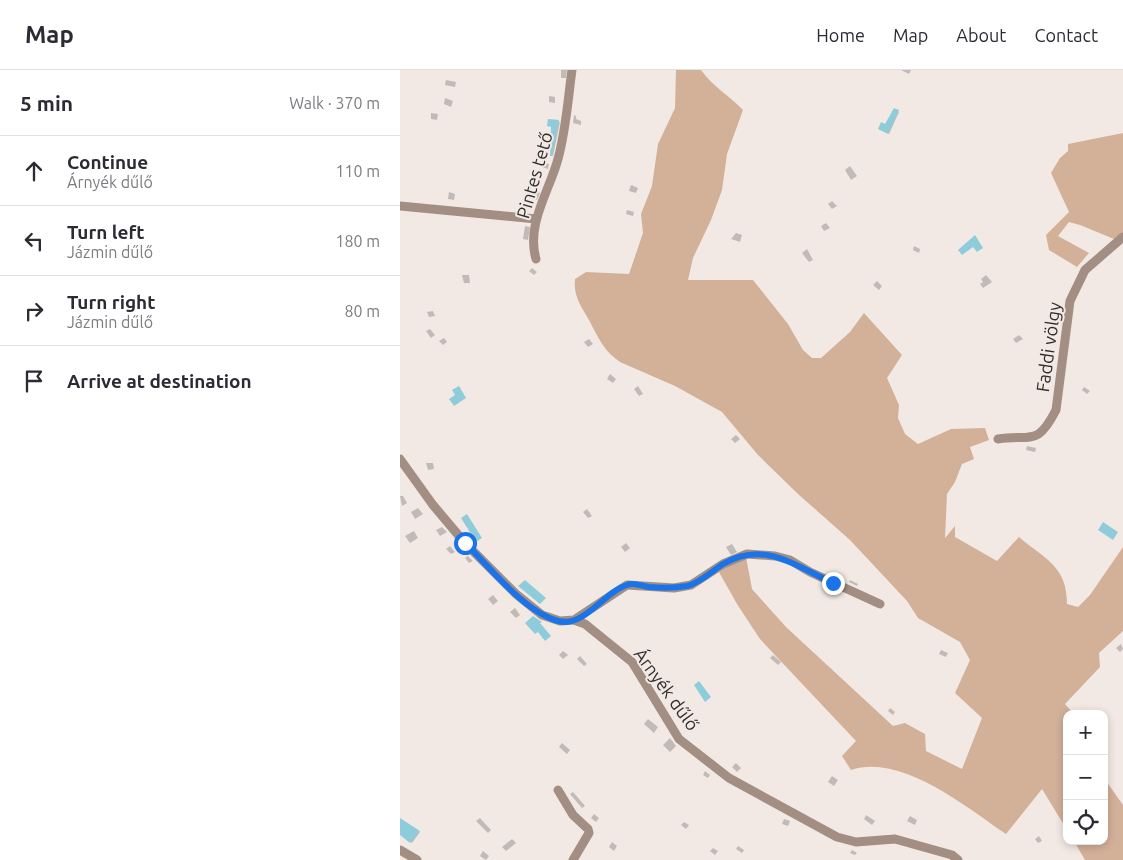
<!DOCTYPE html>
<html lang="en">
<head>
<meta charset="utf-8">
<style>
  :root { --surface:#fff; --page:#f2f2f3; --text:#2b2b33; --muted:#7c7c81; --line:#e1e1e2 }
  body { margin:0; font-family:Ubuntu,sans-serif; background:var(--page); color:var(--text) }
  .controls { position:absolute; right:15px; bottom:15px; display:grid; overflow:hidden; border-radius:10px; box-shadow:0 2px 8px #0003 }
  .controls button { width:45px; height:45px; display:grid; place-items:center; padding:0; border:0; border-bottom:1px solid var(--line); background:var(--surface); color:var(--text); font:25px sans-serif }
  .stop { position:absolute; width:15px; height:15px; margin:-11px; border:4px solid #1a73e8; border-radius:50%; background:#fff }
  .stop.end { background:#1a73e8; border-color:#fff; box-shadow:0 1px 5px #0008 }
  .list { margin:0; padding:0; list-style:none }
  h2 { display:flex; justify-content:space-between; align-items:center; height:65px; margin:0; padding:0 20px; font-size:21px }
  h2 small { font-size:16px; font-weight:400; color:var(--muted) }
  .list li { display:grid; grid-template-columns:32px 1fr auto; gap:15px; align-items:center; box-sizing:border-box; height:70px; padding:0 20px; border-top:1px solid var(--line) }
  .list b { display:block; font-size:19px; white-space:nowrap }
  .list p { margin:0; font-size:16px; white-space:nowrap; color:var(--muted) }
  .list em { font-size:16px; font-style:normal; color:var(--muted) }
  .icon { flex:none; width:28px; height:28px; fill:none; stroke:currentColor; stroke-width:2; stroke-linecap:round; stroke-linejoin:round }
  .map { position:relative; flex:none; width:723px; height:790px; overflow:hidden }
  header { display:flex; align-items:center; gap:30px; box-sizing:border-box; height:70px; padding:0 25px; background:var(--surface); border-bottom:1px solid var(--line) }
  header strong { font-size:24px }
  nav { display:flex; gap:28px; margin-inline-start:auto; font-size:18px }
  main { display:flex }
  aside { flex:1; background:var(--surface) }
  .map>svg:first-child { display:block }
  .green { fill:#d3b098 }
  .shadow { fill:#0003 }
  .building { fill:#8fccdb }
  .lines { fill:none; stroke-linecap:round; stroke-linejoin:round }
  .street { stroke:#a28e82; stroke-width:9 }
  .route { stroke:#1a73e8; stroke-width:6 }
  .labels { text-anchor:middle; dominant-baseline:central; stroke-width:4; stroke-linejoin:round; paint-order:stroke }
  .street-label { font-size:18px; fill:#302d2b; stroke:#f2e9e4 }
</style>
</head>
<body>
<header>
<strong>Map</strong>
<nav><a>Home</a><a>Map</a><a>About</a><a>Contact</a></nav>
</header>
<main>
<aside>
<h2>5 min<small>Walk · 370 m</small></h2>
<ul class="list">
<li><svg class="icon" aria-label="ahead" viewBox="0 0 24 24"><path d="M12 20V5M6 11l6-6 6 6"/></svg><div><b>Continue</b><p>Árnyék dűlő</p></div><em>110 m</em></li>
<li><svg class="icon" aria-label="left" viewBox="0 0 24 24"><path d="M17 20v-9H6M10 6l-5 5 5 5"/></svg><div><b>Turn left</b><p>Jázmin dűlő</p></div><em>180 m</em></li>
<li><svg class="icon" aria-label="right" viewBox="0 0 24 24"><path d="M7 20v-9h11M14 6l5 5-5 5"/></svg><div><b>Turn right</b><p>Jázmin dűlő</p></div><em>80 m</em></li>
<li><svg class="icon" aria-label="arrive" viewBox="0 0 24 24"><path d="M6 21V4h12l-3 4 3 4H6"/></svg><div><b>Arrive at destination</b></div></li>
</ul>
</aside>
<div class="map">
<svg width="723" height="790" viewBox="0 0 723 790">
  <rect width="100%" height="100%" fill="#f2e9e4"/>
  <path class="green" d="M276,0H301C314,18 329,25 343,40L327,84L322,120L311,150L293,188L288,210H353L388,254L403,280L412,288H421L450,262L464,243L502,285L487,308L499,335L498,348L505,364L518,374L551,359L585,358L589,370L570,377L574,389L562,394L555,412L547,424L545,468L555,456V467L597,491L619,467C646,490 667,496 667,534L678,537L690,525L723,477V561L699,583L700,597L665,634L674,644H667V760L642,719L606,764C566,737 501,683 451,700L442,686L456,671L360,569L337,534L319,502L330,493L346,487L352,519L386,557L493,656L505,653L525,664L526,681L562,699L582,648L555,623L570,590L560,572L518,548L507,531L450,470L398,424L358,385L322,342L275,316L220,292C204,281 199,269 190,252C182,237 173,227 175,209L186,202L229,204L243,163L241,144L252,116L258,74L275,38Z
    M723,63V163L714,169L680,155L669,152L658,166L689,183L677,197L649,180L646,165L669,142L651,103L660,88L668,81V74Z
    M704,708L723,735V790H685L674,771H704Z"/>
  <path class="shadow" d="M161,0H167L166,8H161Z
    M501,0H511L509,4Z
    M46,10L56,12L55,17L45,15Z
    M149,26L155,27V33L149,32Z
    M45,28L53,31L51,37L44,34Z
    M494,39L499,42L489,64L480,58L485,56Z
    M31,43L38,44L37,50L31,49Z
    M174,45L176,46V49L181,51V55L173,53Z
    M149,50L160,52L153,86L151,85L152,69L150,68L152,56Z
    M143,92L149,94L148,99L142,97Z
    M450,96L457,106L451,110L445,100Z
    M231,115L238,118L236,123L229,121Z
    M134,120L140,123L137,130L132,128Z
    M49,122L55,124L54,130L48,129Z
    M432,131L437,136L432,139L428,134Z
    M227,140L234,142L233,146L226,144Z
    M426,153L430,158L424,161L421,156Z
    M125,156L130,157L128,170L123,169Z
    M336,163L342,165L340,172L331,169Z
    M514,176L520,179L519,183L513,180Z
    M407,179L413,190L409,192L402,183Z
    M132,198L137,202L134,205L129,201Z
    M62,205H69L70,213H64Z
    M586,205L592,212L583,218L580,214L583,212L581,209Z
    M477,211L482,216L479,220L473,215Z
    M27,242L33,241L35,246L29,247Z
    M30,259L35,265L31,268L26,261Z
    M619,265L623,269L616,273L613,269Z
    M44,268L47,272L43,275L39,271Z
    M189,269L193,274L188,277L184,272Z
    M210,304L216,309L213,313L207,309Z
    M238,316L243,324L239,326L234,319Z
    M684,317L690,321L687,324L682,320Z
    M336,365L340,369L335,373L331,369Z
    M627,376L636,378L635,382L626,380Z
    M26,393H33L34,399L28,400Z
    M0,426H3L7,433L2,436Z
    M18,438L23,444L15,449L11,442Z
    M187,439L192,446L188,448L183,442Z
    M42,457L47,462L40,466L36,460Z
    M14,461L18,468L10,473L5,466Z
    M226,473L230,478L225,482L221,477Z
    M332,474L337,482L331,485L326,477Z
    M50,476L55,482L51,484L46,479Z
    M68,486L73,491L69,493L65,488Z
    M450,510L458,514L457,516L449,512Z
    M93,525L98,531L93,535L88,529Z
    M115,538L120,545L116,548L110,542Z
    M721,574L723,579L720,582L716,578Z
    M541,580L548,583L546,587L539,584Z
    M163,581L168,585L163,589L159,585Z
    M373,585L381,592L378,595L370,588Z
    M180,586L187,594L184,596L177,589Z
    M490,638L495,642L493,645L488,641Z
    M248,649L258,657L254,663L244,654Z
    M270,668L276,676L270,682L263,675Z
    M162,673L170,680L167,684L159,677Z
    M336,693L341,698L337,702L332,697Z
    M305,701L310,705L308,708L303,705Z
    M432,706L438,710L434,716L428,712Z
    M173,722L185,736L182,738L170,724Z
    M194,744L199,748L196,752L191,748Z
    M466,745L475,751L472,755L464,749Z
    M510,746L517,750L515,755L507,751Z
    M80,748L91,760L88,763L76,751Z
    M0,749L20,762L12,773L1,764Z
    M384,749L390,751L388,756L382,754Z
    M284,752L289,755L286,759L281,755Z
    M639,766L642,771L638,773L635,769Z
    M112,769L116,773L106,781L102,777Z
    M212,772L217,776L214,781L209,777Z
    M338,776L344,780L342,783L336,779Z
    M313,778L318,781L315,785L310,781Z
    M452,780L457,783L455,785L450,783Z
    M83,781L89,786L86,790L80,786Z"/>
  <path class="building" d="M494,38L499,40L488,64L478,59L481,52L485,54Z
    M148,49L159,50L152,86H150L151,57L147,56Z
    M575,165L583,178L577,182L573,177L562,185L558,180Z
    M59,316L66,328L54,336L49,329L55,325L52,320Z
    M67,444L82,468L76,472L61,448Z
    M703,452L718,462L713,470L698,460Z
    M125,510L146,528L140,534L118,516Z
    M133,546L142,552L140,553L151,566L145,571L138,562L135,564L125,553Z
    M299,611L311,627L305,632L294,615Z
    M0,748L20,761L10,773L0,765Z"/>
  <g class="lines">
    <path class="street" d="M0,136L136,149
      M136,189C126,154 149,122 158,89C166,60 168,29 172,0
      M598,369C632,364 637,377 656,340L670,231L685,200L723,167
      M0,389L33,435L65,473L116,524L142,545L160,551L174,550L185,554L232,592L279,669L329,708L437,767L456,772L495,769L552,785L558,790
      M174,550L227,515L274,518L291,515L323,494L347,484L375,486L390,490L410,502L480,534
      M158,720L173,745L188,759L189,763L173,790
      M0,780L17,790"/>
  </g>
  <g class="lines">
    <path class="route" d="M65,473C90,497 124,542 158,551C184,558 204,522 227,515C233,512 242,516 249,517C262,518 275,518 287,516C300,513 312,501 323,494C365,470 395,496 433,513"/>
  </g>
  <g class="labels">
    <g class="street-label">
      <text transform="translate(134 105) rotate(-74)">Pintes tető</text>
      <text transform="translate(648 277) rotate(-82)">Faddi völgy</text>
      <text transform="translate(267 619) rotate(54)">Árnyék dűlő</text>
    </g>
  </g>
</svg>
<div class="controls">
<button>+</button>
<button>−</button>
<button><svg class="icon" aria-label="locate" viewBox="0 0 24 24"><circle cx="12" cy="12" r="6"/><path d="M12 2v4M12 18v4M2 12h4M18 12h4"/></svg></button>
</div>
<div class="stop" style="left:65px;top:473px"></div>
<div class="stop end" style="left:433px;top:513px"></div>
</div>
</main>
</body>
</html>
